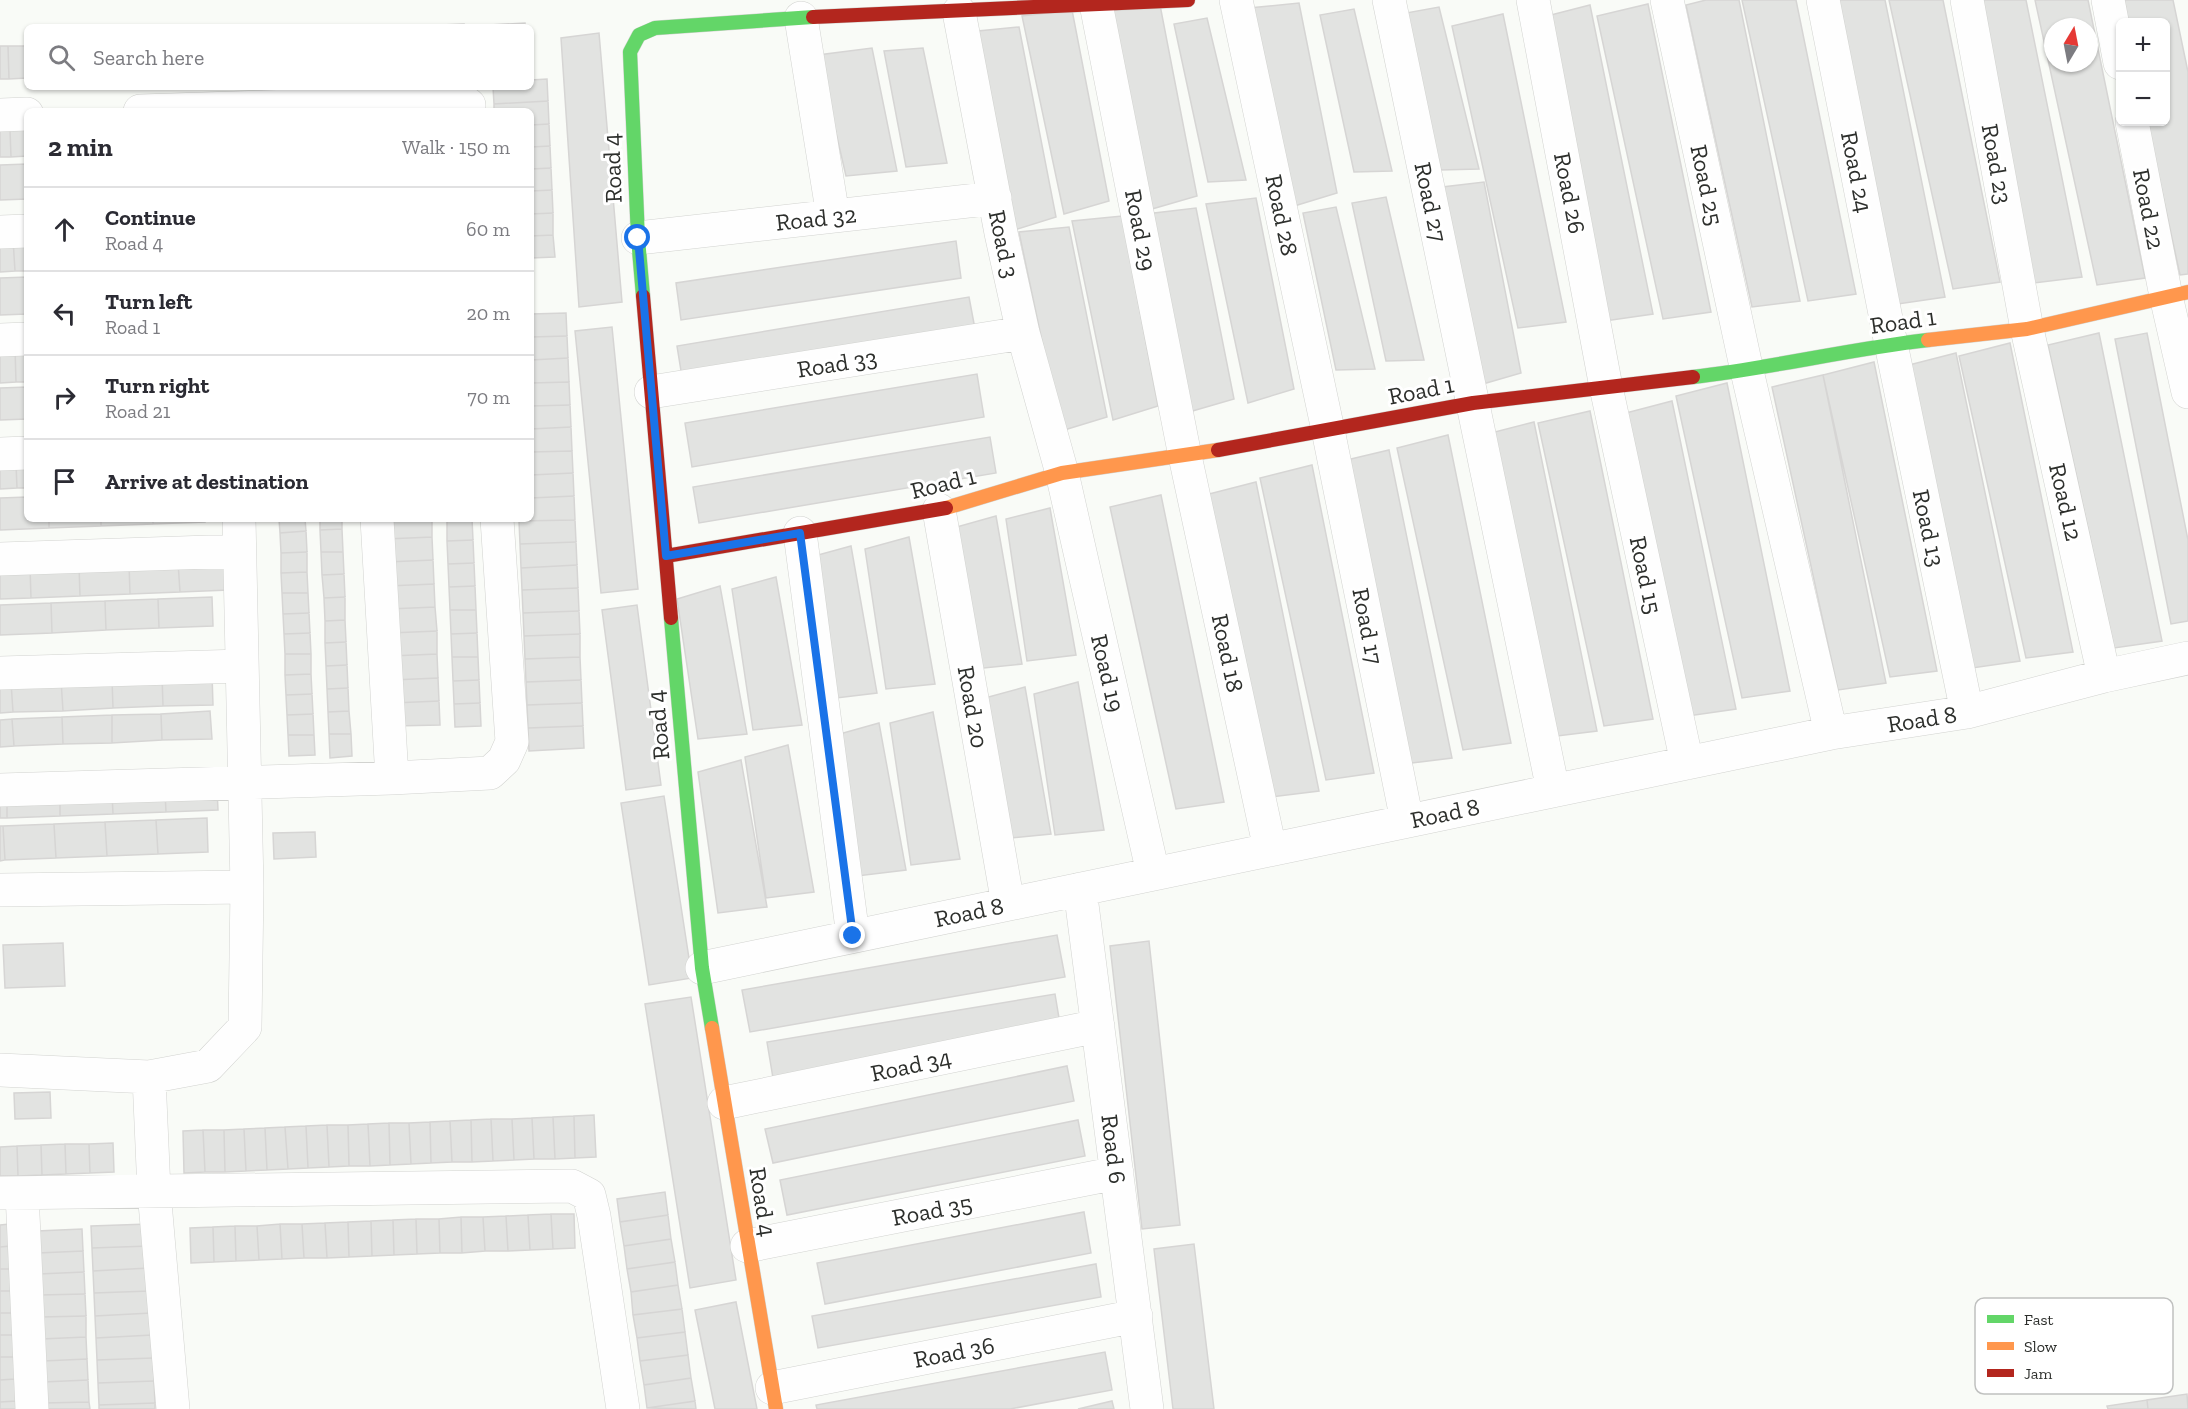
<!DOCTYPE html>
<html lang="en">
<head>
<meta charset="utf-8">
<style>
  :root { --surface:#fff; --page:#f7f7f7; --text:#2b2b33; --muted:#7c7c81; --line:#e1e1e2 }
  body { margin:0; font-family:"Zilla Slab",serif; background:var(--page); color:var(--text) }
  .controls { position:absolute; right:18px; top:18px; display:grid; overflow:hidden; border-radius:9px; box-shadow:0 2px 4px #0004 }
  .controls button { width:54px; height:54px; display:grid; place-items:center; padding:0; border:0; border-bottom:2px solid var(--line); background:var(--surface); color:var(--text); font:30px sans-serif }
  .compass { position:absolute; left:2044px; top:18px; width:54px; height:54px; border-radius:50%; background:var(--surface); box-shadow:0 2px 4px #0004; rotate:10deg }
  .stop { position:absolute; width:18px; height:18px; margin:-14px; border:4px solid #1a73e8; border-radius:50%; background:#fff }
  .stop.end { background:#1a73e8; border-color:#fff; box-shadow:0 2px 6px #0008 }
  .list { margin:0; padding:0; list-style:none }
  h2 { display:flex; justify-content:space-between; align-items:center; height:78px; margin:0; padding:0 24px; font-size:26px }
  h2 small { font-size:20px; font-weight:400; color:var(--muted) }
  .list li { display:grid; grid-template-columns:39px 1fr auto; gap:18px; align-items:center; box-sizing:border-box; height:84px; padding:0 24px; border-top:2px solid var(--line) }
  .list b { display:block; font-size:22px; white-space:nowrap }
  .list p { margin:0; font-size:20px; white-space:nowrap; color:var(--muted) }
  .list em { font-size:20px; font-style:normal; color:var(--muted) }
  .icon { flex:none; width:33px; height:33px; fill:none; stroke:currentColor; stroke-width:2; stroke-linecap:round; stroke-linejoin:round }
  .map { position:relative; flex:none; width:2188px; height:1409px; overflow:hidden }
  .search { position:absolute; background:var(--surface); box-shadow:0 2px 4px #0004; left:24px; top:24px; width:510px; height:66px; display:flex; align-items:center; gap:15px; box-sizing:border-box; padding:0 21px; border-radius:9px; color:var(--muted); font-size:22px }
  .panel { position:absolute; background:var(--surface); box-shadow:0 2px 4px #0004; left:24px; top:108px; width:510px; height:414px; border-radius:9px }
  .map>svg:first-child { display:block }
  .building { fill:#e2e3e1; stroke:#d6d5d4; stroke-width:1.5; fill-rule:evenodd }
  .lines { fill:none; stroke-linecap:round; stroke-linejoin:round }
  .street-casing { stroke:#d2d3d0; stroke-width:34 }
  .fast-casing { stroke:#d2d3d0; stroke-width:15 }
  .slow-casing { stroke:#d2d3d0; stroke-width:15 }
  .jam-casing { stroke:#d2d3d0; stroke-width:15 }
  .street { stroke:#fefefe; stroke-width:33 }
  .fast { stroke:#63d668; stroke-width:14 }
  .slow { stroke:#ff974d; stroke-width:14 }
  .jam { stroke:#b3261e; stroke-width:14 }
  .route { stroke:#1a73e8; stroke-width:8 }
  .labels { text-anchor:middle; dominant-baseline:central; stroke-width:6; stroke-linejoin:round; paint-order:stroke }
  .street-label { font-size:24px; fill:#2d2f2c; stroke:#fff }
  .key { fill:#fff; stroke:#c0c1c0; stroke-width:1.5 }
  .key-label { font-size:16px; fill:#2d2f2c }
</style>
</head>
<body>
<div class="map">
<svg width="2188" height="1409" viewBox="0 0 2188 1409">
  <rect width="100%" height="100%" fill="#f9fbf7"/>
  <path class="building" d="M1706,0H1739L1800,301L1752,307L1686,5Z
    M1742,0H1796L1856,294L1808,301Z
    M1836,0H1885L1945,297L1898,304Z
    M1889,0H1943L2000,282L1953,289Z
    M1972,0H2026L2082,277L2034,283Z
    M2035,0H2088L2145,278L2097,285ZM2053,27H2089V63H2053Z
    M2120,0H2173L2188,72V274L2180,275L2147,122H2166V22H2125Z
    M1299,3L1337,193L1291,207L1249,8Z
    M1648,4L1711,312L1663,319L1597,16Z
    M1160,5L1197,196L1152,209L1109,11Z
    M1590,5L1653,314L1605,321L1539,18Z
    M1439,7L1479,169L1440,170L1406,13Z
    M1354,9L1392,171L1354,172L1320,15Z
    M1072,10L1109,201L1064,214L1022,16Z
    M1503,14L1566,322L1518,328L1452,26Z
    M1207,18L1246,180L1208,182L1174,24Z
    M525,23V27H490V25Z
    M464,24V27H441V25Z
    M1019,27L1056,217L1011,231L968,32Z
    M599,33L622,302L579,307L561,38Z
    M0,46H8L9,79H0Z
    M8,46H27V78L9,79Z
    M872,48L897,171L846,176L818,55Z
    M923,48L947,163L906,167L884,51Z
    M547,79L548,101L494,104L493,87H531V80Z
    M548,101L549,124L531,125V111H494V104Z
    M549,124L550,146L531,147V125Z
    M10,130L11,157H0V131Z
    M10,130H27V156L11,157Z
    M550,146L551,168L531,169V147Z
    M27,164V199L0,200V165Z
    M551,168L552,190L531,191V169Z
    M1484,182L1521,373L1476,386L1434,188Z
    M552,190L553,213L531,214V191Z
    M1386,197L1424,360L1386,361L1352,203Z
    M1256,198L1294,389L1248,403L1206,204Z
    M1336,207L1375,369L1336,370L1303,213Z
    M1196,208L1234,399L1189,412L1146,214Z
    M553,213V235L531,236V214Z
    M1122,216L1158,406L1113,420L1072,221Z
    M1069,227L1107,417L1061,431L1019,232Z
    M553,235L555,257L531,258V236Z
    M13,239H27V271H15Z
    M13,239L15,271L0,272V240Z
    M956,241L961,278L681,320L676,283Z
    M27,277V314L0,315V278Z
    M969,297L975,329L682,377L677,346Z
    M566,313L567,336L531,337V314Z
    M612,327L638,589L601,593L575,331Z
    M2099,333L2162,641L2114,648L2048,345Z
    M2147,333L2188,540V621L2171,624L2115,339Z
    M567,336L568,358L531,360V337Z
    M2010,343L2073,652L2026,658L1959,356Z
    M27,347V382H16L15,348Z
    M0,348H15L16,382L0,383Z
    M1956,353L2020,661L1972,668L1905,366Z
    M568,358L569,382L531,383V360Z
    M1874,362L1937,671L1890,677L1823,375Z
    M977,374L984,417L692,467L685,423Z
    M1823,375L1886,683L1838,690L1772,387Z
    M569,382L570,405L531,406V383Z
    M1727,383L1790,691L1742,698L1676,396Z
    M27,387V419L0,420V388Z
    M1672,401L1736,709L1688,716L1622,414Z
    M570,405L571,427L531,429V406Z
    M1590,411L1653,719L1604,726L1538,423Z
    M1534,422L1597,731L1549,737L1483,435Z
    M571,427L572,451L531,452V429Z
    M1448,435L1511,743L1463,750L1397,448Z
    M990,437L996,473L699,523L693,487Z
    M1389,450L1452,758L1404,764L1338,462Z
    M572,451L573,473L531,475V452Z
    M27,463V488H17L16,464Z
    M0,464H16L17,488L0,489Z
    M1312,465L1374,773L1326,780L1260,478Z
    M573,473L574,496L531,498V475Z
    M1256,482L1319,791L1271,797L1205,495Z
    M1161,495L1224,802L1176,809L1110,507Z
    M574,496L575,520L519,521V519H531V498Z
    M27,497V519H49V528L0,530V498Z
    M1050,508L1076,655L1027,661L1006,519Z
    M996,516L1022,664L974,669L953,528Z
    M49,519H101V526L49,528Z
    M101,519H153V524L101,526Z
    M153,519H205V522L153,524Z
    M279,519H305L306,531L280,533Z
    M320,519H342V529L320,530Z
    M385,519H432V537L386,539Z
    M447,519H472L473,540L447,541Z
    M575,520L576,542L520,544L519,521Z
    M342,529L343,552H321L320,530Z
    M306,531L307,552L281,553L280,533Z
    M432,537L433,560L387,562L386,539Z
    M909,537L935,684L886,689L865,549Z
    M473,540L474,563L448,564L447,541Z
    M576,542L577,565L521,568L520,544Z
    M851,546L877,693L828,699L807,558Z
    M307,552V572L281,573V553Z
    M321,552H343L344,574L322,575Z
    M228,560L229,590L180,592L178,562Z
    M433,560L434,584L388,586L387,562Z
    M178,562L180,592L130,594L129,564Z
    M474,563L475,586L449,587L448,564Z
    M129,564L130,594L80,596L79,565Z
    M79,565L80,596L31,598L30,567Z
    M577,565L578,588L522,590L521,568Z
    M30,567L31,598L0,599V569Z
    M307,572L308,593H282L281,573Z
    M344,574L345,597L324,598L322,575Z
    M776,577L802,725L753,730L732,589Z
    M434,584L435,607L389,609L388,586Z
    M475,586L476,610H450L449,587Z
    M720,586L747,734L698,739L677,599Z
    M578,588L579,611L523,613L522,590Z
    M282,593H308L309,613L283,614Z
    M212,597L213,626L159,628L158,599Z
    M345,597V620L325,621L324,598Z
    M158,599L159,628L106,630L105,601Z
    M105,601L106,630L52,633L51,603Z
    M51,603L52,633L0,635V605Z
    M637,605L661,785L626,790L602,610Z
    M435,607L437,631L390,633L389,609Z
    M450,610H476L477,633L451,634Z
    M579,611L580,634L524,636L523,613Z
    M309,613L310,633L284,634L283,614Z
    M345,620L346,642L325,643V621Z
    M437,631V654L391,656L390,633Z
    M310,633L311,654H285L284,634Z
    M477,633L478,657H452L451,634Z
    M580,634V657L525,659L524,636Z
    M346,642L347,665L326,666L325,643Z
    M285,654H311V674L285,675Z
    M437,654L438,678L392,680L391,656Z
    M452,657H478L479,680L453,681Z
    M580,657L581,680L526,682L525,659Z
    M347,665L348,688L327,689L326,666Z
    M212,674L213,705L163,706L162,676Z
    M311,674L312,694L286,695L285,675Z
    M162,676L163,706L113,708L112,679Z
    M438,678L439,701L393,703L392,680Z
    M112,679L113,708L63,711L61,680Z
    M61,680L63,711L13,712L11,682Z
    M479,680L480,703L454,704L453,681Z
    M581,680L582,703L527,705L526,682Z
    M11,682L13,712L0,713V683Z
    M1078,682L1104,830L1055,835L1034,694Z
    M1025,687L1051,834L1002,839L981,699Z
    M348,688L349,711L328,712L327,689Z
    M312,694L313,714L287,715L286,695Z
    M439,701L440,725L394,726L393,703Z
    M480,703L481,726L455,727L454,704Z
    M582,703L583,726L528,728L527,705Z
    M210,711L212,739L162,740L161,714Z
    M349,711L351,734H329L328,712Z
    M933,712L960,859L911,865L890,723Z
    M161,714L162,740L112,743V715Z
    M313,714L314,735H288L287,715Z
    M112,715V743L63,744L62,717Z
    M62,717L63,744L14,746L12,719Z
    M12,719L14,746L0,747V720Z
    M879,723L906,870L857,876L836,735Z
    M583,726L584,748L529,751L528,728Z
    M329,734H351L352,756L330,758Z
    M288,735H314L315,755L289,756Z
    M788,745L814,892L766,898L745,757Z
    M741,760L767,907L718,913L698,772Z
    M217,789L218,810L166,812L165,792Z
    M165,792L166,812L113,814L112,793Z
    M112,793L113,814L60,816V796Z
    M60,796V816L7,818V797Z
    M664,796L692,978L649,985L621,803Z
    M7,797V818H0V798Z
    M207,818L208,852L158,854L156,820Z
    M156,820L158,854L107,856L105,822Z
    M105,822L107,856L56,858L54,824Z
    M54,824L56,858L5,860L3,826Z
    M0,826H3L5,860L0,861Z
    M315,832L316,857L274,859L273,833Z
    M1057,935L1065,977L750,1032L742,990Z
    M1149,941L1180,1225L1142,1229L1110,946Z
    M63,943L65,986L5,988L3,945Z
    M1055,994L1061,1030L773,1078L767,1042Z
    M691,997L736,1280L690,1288L645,1004Z
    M1067,1066L1074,1101L773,1163L765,1129Z
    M50,1092L51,1118L15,1119L14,1093Z
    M594,1115L596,1157L575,1158L574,1116Z
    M574,1116L575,1158L555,1159L553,1117Z
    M553,1117L555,1159H534L532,1118Z
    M532,1118L534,1159L514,1160L512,1119Z
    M491,1119L493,1161L472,1162L471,1120Z
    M491,1119H512L514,1160L493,1161Z
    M471,1120L472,1162H452L450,1121Z
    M1078,1120L1085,1156L787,1215L780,1180Z
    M450,1121L452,1162L431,1163L430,1122Z
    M430,1122L431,1163L411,1164L409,1123Z
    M389,1123L390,1165L370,1166L368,1124Z
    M389,1123H409L411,1164L390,1165Z
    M368,1124L370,1166H349L348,1125Z
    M327,1125L329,1167L308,1168L306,1126Z
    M327,1125H348L349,1166L329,1167Z
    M306,1126L308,1168L288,1169L285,1127Z
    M285,1127L288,1169L267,1170L265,1128Z
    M265,1128L267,1170L246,1171L244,1129Z
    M244,1129L246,1171L225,1172L224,1130Z
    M203,1130L205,1172L184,1173L183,1131Z
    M203,1130H224L225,1172H205Z
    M113,1143L114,1172L90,1173L89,1144Z
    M65,1144L66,1174L42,1175L41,1145Z
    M65,1144H89L90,1173L66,1174Z
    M41,1145L42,1175L18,1176L17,1146Z
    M17,1146L18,1176H0V1147Z
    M665,1192L668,1215L620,1222L617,1199Z
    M1084,1212L1091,1253L825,1304L817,1263Z
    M551,1214L553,1249L530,1250L528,1215Z
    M551,1214H574L575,1248L553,1249Z
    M528,1215L530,1250L508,1251L506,1216Z
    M668,1215L671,1239L624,1246L620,1222Z
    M506,1216L508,1251H485L483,1217Z
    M461,1217L462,1253H440L439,1219Z
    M461,1217H483L485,1251L462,1253Z
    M416,1219L417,1254L394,1255L393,1220Z
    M416,1219H439L440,1253L417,1254Z
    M393,1220L394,1255L372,1256L371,1221Z
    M371,1221L372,1256L349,1257L348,1222Z
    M348,1222L349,1257L327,1258L325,1223Z
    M325,1223L327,1258H304L302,1224Z
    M9,1224L10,1246L0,1247V1225Z
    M148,1224L149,1246L92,1248L91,1226Z
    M280,1224L282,1259L259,1260L257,1226Z
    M280,1224H302L304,1258L282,1259Z
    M235,1226L236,1261L214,1262L213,1227Z
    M235,1226H257L259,1260L236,1261Z
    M213,1227L214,1262L191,1263L190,1228Z
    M82,1229L83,1251L38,1253L37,1231Z
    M671,1239L675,1262L627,1269L624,1246Z
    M1194,1244L1214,1409H1173L1154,1249Z
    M10,1246L11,1269H0V1247Z
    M149,1246V1268L93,1271L92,1248Z
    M83,1251L84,1272L39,1274L38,1253Z
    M675,1262L678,1285L631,1292L627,1269Z
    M1096,1264L1101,1297L818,1348L812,1316Z
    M149,1268L150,1291L94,1293L93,1271Z
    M0,1269H11V1291H0Z
    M84,1272L85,1294L40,1295L39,1274Z
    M678,1285L682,1309L633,1315L631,1292Z
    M0,1291H11L13,1313H0Z
    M150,1291L151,1313L95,1316L94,1293Z
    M85,1294L86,1316L41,1317L40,1295Z
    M736,1302L757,1409H715L695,1310Z
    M682,1309L685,1332L637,1338L633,1315Z
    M0,1313H13L14,1335H0Z
    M151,1313L152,1335L96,1338L95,1316Z
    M86,1316V1337L41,1339V1317Z
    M685,1332L688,1355L640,1361L637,1338Z
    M0,1335H14L15,1357H0Z
    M152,1335L153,1358L97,1360L96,1338Z
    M86,1337L87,1359L43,1361L41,1339Z
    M1105,1352L1112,1390L1010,1409H817L816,1405Z
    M688,1355L691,1378L644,1385L640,1361Z
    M0,1357H15V1379L0,1380Z
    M153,1358L154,1381L98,1383L97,1360Z
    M87,1359L88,1380L43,1382V1361Z
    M691,1378L695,1401L647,1408L644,1385Z
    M15,1379L16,1401L0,1402V1380Z
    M88,1380L89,1402L44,1403L43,1382Z
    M154,1381L155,1403L99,1405L98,1383Z
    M2187,1394L2188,1409H2148L2147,1400Z
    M2147,1400L2148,1409H2108L2107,1406Z
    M16,1401L17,1409H0V1402Z
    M695,1401L696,1409L647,1408Z
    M1112,1401L1114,1409H1078Z
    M89,1402L90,1409H45L44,1403Z
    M155,1403V1409H99V1405Z"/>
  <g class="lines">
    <g class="street-casing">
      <path id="street" d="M1236,0L1328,430L1407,821
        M1389,0L1553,790
        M1533,0L1606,387L1687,763
        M1667,0L1747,371L1831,733
        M1823,0L1891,344L1967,712
        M1967,0L2027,329L2104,676
        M2108,0L2120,63
        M1096,4L1185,456L1270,849
        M959,12L1001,233L1023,333L1062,473L1153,873
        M801,18L833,216
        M140,111L353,104L456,95L469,105V111
        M0,115L27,114
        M2132,122L2166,296L2188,392
        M0,232L27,231
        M638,238L995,198
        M0,340L27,339
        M651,392L1023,333
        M0,454L27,453
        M939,510L1008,904
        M377,519L392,778
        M800,533L853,936
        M0,559L239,551
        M0,673L242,666
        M0,790L392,778L490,773L504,760L512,742L497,519
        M1080,889L1147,1409
        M0,890L247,887
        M702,968L1831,733L1967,712L2104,676L2188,658
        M0,1070L149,1077L208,1066L245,1027L247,887L239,519
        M149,1077L154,1191L173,1409
        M724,1103L1098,1026
        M0,1193L572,1186L589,1195L594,1216L623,1409
        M22,1193L32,1409
        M747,1246L1117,1173
        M772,1388L1136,1316"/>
    </g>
    <g class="fast-casing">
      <path id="fast" d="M643,296L638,238L630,52L639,35L655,28L813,17
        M1693,377C1772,368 1849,349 1928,340
        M671,618L702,968L712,1028"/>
    </g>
    <g class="slow-casing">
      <path id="slow" d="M1928,340L2027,329L2188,292
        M946,508L1062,473L1218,450
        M712,1028L776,1409"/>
    </g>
    <g class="jam-casing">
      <path id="jam" d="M813,17L1188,0
        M643,296L671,618
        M1218,450L1473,403L1693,377
        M666,556L946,508"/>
    </g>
    <use href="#street" class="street"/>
    <use href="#fast" class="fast"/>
    <use href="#slow" class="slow"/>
    <use href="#jam" class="jam"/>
  </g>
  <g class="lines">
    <path class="route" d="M638,238L666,556L800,533L853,936"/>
  </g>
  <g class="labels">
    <g class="street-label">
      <text transform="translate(1997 164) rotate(80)">Road 23</text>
      <text transform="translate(612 168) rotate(-92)">Road 4</text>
      <text transform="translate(1857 172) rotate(79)">Road 24</text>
      <text transform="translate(1707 185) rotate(78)">Road 25</text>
      <text transform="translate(1570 193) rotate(79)">Road 26</text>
      <text transform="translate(1431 202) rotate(78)">Road 27</text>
      <text transform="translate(2149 209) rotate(79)">Road 22</text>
      <text transform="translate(1282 215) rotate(78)">Road 28</text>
      <text transform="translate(816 218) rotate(-6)">Road 32</text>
      <text transform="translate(1141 230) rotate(79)">Road 29</text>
      <text transform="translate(1004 244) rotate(78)">Road 3</text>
      <text transform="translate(1903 321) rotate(-8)">Road 1</text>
      <text transform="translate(837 363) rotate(-9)">Road 33</text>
      <text transform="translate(1421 390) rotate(-11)">Road 1</text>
      <text transform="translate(943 483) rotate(-14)">Road 1</text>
      <text transform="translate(2066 502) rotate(77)">Road 12</text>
      <text transform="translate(1929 528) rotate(78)">Road 13</text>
      <text transform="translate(1646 575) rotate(78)">Road 15</text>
      <text transform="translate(1368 626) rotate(79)">Road 17</text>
      <text transform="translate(1228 653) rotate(78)">Road 18</text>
      <text transform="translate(1108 673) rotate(77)">Road 19</text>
      <text transform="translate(973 707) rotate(80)">Road 20</text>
      <text transform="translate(1922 719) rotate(-9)">Road 8</text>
      <text transform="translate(658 725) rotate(-95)">Road 4</text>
      <text transform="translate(1445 813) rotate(-12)">Road 8</text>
      <text transform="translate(969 912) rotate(-12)">Road 8</text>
      <text transform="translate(911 1065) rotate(-12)">Road 34</text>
      <text transform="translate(1114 1149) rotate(83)">Road 6</text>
      <text transform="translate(763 1202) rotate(81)">Road 4</text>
      <text transform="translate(932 1210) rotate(-11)">Road 35</text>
      <text transform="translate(954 1352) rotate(-11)">Road 36</text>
    </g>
  </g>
  <rect x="1975" y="1298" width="198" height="96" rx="9" class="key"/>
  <rect x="1987" y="1315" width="27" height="8" fill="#63d668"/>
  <rect x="1987" y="1342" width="27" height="8" fill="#ff974d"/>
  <rect x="1987" y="1369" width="27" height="8" fill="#b3261e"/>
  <g class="key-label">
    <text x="2024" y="1325">Fast</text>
    <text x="2024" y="1352">Slow</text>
    <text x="2024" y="1379">Jam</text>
  </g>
</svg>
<div class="controls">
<button>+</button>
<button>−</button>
</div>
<svg class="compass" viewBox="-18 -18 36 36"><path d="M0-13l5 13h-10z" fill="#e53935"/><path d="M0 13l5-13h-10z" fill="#7c7c81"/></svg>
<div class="stop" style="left:638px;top:238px"></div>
<div class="stop end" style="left:853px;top:936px"></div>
<div class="search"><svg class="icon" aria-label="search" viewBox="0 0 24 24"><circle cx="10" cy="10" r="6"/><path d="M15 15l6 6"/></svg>Search here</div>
<section class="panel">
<h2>2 min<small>Walk · 150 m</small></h2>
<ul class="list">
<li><svg class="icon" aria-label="ahead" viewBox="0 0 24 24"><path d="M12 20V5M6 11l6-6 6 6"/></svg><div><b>Continue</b><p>Road 4</p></div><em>60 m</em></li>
<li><svg class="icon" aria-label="left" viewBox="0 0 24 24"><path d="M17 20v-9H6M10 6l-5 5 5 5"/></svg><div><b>Turn left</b><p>Road 1</p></div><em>20 m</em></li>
<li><svg class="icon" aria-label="right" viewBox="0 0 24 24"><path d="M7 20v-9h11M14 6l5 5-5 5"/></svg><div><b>Turn right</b><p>Road 21</p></div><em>70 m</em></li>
<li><svg class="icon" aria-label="arrive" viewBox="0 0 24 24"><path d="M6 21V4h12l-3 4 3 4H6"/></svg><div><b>Arrive at destination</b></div></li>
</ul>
</section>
</div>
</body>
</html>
